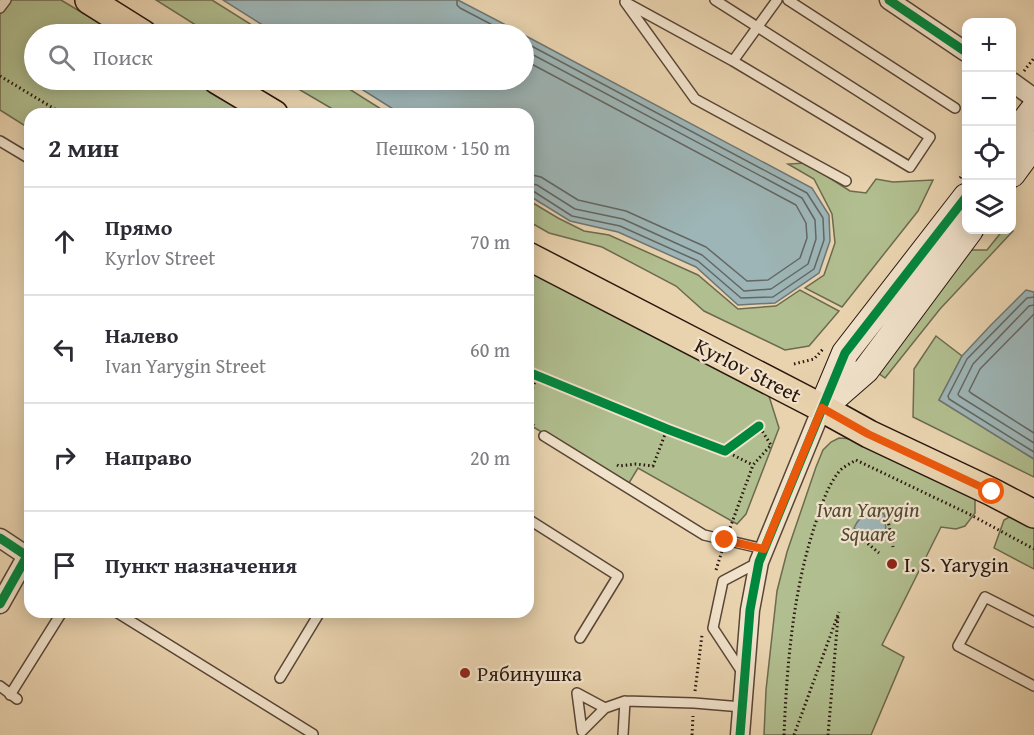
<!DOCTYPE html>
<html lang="ru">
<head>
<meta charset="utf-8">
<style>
  :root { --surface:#fff; --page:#f2f2f3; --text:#2b2b33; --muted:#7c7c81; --line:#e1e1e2 }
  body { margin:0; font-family:"Gentium Book Plus",serif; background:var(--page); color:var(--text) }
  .controls { position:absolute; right:18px; top:18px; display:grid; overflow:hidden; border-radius:12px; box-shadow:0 3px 15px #0003 }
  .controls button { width:54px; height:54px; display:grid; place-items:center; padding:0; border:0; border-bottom:2px solid var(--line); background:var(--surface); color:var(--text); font:30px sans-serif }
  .stop { position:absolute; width:18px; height:18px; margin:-14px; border:4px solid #ea580c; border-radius:50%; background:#fff }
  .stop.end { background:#ea580c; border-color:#fff; box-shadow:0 2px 6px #0008 }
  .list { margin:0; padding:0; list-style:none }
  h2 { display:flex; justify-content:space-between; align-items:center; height:78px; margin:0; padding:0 24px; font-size:26px }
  h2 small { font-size:20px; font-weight:400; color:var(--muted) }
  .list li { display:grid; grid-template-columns:39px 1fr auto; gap:18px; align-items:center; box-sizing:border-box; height:108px; padding:0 24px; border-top:2px solid var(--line) }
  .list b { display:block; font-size:22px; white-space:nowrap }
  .list p { margin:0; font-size:20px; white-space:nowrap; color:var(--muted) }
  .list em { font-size:20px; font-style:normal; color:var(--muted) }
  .icon { flex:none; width:33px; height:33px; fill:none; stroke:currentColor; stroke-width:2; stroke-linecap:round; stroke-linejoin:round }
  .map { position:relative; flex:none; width:1034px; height:735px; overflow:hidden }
  .search { position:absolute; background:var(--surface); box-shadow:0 3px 15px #0003; left:24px; top:24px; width:510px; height:66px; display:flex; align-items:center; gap:15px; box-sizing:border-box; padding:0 21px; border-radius:33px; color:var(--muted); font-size:22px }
  .panel { position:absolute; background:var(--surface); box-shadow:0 3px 15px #0003; left:24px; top:108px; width:510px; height:510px; border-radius:18px }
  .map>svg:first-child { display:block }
  .green { fill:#b1be8f; stroke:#6d6a4e; stroke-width:1.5 }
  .water { fill:#9db5b6; stroke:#6f7572; stroke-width:1.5 }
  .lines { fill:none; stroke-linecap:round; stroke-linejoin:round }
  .shore { stroke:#636662; stroke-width:1.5 }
  .lane-casing { stroke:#594536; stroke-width:12 }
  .street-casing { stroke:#594536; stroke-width:21 }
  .secondary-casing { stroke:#29160d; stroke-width:28 }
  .primary-casing { stroke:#29160d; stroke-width:30 }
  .path { stroke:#29160d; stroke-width:3; stroke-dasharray:1.5 3; stroke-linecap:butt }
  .lane { stroke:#f1e2cb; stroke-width:9 }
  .street { stroke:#f1e2cb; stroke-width:18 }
  .secondary { stroke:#f1e2cb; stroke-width:26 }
  .primary { stroke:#e9d3af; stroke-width:27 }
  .cycleway-casing { stroke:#f1e2cb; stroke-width:13 }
  .cycleway { stroke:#00873e; stroke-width:9 }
  .route { stroke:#ea580c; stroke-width:8 }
  .poi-dot { fill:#8f2418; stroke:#f1e2cb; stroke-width:2 }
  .labels { text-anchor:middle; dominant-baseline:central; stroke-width:4.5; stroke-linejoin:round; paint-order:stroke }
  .street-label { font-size:21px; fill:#29160d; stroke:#f1e2cb }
  .park-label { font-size:21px; font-style:italic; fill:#524834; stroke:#f1e2cb }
  .poi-label { font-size:21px; fill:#29160d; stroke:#f1e2cb; text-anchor:start }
</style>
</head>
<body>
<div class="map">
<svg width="1034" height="735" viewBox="0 0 1034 735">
  <rect width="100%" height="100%" fill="#e9d3af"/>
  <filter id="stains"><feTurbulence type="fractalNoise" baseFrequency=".00333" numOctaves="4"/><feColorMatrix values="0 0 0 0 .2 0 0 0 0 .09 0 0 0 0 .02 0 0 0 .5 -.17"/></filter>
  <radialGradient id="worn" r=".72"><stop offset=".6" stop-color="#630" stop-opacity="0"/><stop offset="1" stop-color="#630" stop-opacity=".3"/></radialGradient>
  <path class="green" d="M0,0H61L118,34H34V80H192L249,114H30V129L0,110Z
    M156,0H212L266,34H210Z
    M283,80H335L389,114H341Z
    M806,163L850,191L866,193L876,179L893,182L933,180L918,211L842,307L805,288L824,275L835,243L832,214L814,179L788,164Z
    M528,200L558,218L584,231L609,235L698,275L738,309L776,306L800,290L839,311L809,346L785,350L704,311L676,286L602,247L549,233L528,221Z
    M1003,230H1011L1013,231L940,309L885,378L874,370L966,250H987Z
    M528,268L768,393L779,428L746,514L737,524L638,468L629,483L528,424Z
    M936,336L962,356L939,400L1034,459V477L913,417L914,369Z
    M839,438L854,439L969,494L975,500V513L965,526L956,529L941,527L882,645L904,657L871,735H764L766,690L777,591L787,552L816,467L823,450L831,442Z
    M1013,515L1034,523V569L994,548L1004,520Z"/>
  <path class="water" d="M223,0H458L523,34H277Z
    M524,35L812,188L829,215L830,241L819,273L775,303L738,305L696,267L618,232L570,221L528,195V114H401L347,80H524Z
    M1026,290L1034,292V459L939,400L962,356L990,326Z
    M872,511H879L884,514L886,530L870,540L854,528C858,519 863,514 872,511Z"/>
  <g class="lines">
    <path class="shore" d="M457,0V5L460,8L510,34
      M524,42L807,193L823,218L824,240L814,269L773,297L741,298L698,261L620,226L572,216L533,191L528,190
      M524,50L802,198L815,220L816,239L808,264L771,289L744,291L702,255L623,219L575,209L537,185L528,183
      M524,60L796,205L806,223L807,238L800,258L768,280L747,281L706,247L626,211L578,200L541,177L528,174
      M1034,297L1027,298L967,359L948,396L949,399L1034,452
      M1034,305L1029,306L973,364L958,394L959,396L1034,443
      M1034,314L980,369L969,391L971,393L1034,433"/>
    <g class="lane-casing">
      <path id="lane" d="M715,0L930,137L910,167L733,61
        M788,0L955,108
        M625,2L695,99L846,181
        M627,3L733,61L777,0
        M0,8L6,0
        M0,141L30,159
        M544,436L704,535L764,549
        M528,519L618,576L580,638
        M116,612L313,734L312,735
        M1034,622L985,597L958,646L1034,686
        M742,672L713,628L723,581L757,563
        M280,678L320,612
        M0,686L17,699
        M10,695L62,612
        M605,708L582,731L577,693L605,708L625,701L694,703L742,707
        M623,735L625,701"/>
    </g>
    <g class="street-casing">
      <path id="street" d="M889,0L966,52
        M1012,82L1034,98
        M0,538L27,556L0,604
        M740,735L750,610L759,562L822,408"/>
    </g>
    <g class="secondary-casing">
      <path id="secondary" d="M1012,138L1034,109
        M1012,174L1034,144
        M827,404L866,370L970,230
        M822,408L845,353L966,197"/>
    </g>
    <g class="primary-casing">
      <path id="primary" d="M89,0L143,34
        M217,80L274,114
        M528,256L822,408L869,434L992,492L1034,514"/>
    </g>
    <path class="path" d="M1024,71L1034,58
      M0,76L63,114
      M960,178L966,170
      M794,364L814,359L823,349
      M528,372L667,429L725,451L759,426L771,445L753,465L730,528
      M528,401L537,376
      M528,417L535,428
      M725,451L753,465
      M617,465L619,466L636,464L653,466L667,429
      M887,515L893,547
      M854,532L879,553
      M716,570L722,551
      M695,691L702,635
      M692,735L693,716
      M784,735C787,663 793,588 817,519C822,503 828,486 838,473C842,467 850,464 856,460L969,514L1034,549
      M794,735L839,612
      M828,735L838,617"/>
    <use href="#lane" class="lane"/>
    <use href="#street" class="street"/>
    <use href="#secondary" class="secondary"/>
    <use href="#primary" class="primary"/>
    <g class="cycleway-casing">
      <path id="cycleway" d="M889,0L966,52
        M528,372L667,429L725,451L759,426
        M0,538L27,556L0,604
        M740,735L750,610L759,562L845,353L966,197"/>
    </g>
    <use href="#cycleway" class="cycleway"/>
  </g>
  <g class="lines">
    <path class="route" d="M725,540L764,549L822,408L868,434L992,492"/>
  </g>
  <g class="poi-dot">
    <circle cx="892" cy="564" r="6"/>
    <circle cx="465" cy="673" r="6"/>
  </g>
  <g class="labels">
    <g class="street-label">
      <text transform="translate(748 370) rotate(27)">Kyrlov Street</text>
    </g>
    <g class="park-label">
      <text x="868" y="509">Ivan Yarygin<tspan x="868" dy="24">Square</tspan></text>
    </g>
    <g class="poi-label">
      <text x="904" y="564">I. S. Yarygin</text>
      <text x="477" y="673">Рябинушка</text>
    </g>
  </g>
  <rect width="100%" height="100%" filter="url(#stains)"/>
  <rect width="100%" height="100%" fill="url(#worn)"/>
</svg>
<div class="controls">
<button>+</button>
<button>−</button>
<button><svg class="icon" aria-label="locate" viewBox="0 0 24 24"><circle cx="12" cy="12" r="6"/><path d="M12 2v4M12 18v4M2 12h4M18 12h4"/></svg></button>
<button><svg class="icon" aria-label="layers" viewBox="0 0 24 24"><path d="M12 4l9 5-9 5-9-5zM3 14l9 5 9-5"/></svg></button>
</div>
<div class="stop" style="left:992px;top:492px"></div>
<div class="stop end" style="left:725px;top:540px"></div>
<div class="search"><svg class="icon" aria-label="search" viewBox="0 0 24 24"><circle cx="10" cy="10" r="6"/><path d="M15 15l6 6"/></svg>Поиск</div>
<section class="panel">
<h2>2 мин<small>Пешком · 150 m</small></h2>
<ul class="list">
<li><svg class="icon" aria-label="ahead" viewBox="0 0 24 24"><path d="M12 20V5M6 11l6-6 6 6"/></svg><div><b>Прямо</b><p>Kyrlov Street</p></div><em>70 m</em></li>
<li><svg class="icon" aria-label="left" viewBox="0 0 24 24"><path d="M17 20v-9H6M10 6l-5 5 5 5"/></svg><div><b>Налево</b><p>Ivan Yarygin Street</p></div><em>60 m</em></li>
<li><svg class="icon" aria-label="right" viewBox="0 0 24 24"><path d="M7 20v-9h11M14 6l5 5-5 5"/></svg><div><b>Направо</b></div><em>20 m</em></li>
<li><svg class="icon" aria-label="arrive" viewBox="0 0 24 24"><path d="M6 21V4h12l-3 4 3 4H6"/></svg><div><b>Пункт назначения</b></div></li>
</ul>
</section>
</div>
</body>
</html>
